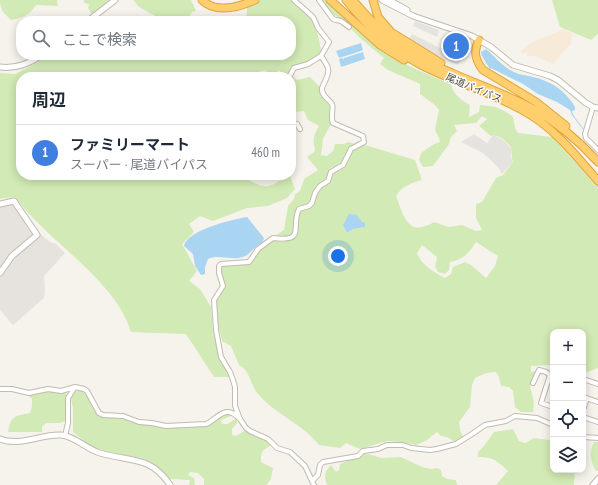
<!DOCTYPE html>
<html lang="ja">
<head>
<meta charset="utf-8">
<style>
  :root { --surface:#fff; --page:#f6f6f7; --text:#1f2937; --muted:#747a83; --line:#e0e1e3; --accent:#0b8043 }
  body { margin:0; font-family:"PT Sans Narrow","Noto Sans JP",sans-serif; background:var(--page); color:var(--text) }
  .controls { position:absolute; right:12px; bottom:12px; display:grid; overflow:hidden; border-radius:8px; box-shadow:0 2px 10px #0003 }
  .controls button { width:36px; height:36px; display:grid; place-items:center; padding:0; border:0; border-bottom:1px solid var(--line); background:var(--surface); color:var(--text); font:20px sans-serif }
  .you { position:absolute; left:338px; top:256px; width:14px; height:14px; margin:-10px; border:3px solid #fff; border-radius:50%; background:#1a73e8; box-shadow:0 0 0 6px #1a73e833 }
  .badge { display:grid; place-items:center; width:26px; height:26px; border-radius:50%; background:var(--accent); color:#fff; font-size:13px; font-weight:700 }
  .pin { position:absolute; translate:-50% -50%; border:2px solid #fff; box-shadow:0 1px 4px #0006 }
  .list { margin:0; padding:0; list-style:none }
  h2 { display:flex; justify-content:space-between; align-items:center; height:52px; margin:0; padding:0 16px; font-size:17px }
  h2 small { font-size:13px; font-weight:400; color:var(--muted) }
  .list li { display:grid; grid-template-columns:26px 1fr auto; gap:12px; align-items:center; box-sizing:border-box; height:56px; padding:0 16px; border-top:1px solid var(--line) }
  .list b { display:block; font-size:15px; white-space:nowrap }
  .list p { margin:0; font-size:13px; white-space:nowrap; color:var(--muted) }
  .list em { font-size:13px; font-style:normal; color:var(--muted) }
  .icon { flex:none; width:22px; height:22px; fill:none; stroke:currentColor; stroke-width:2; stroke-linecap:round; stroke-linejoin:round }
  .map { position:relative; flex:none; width:598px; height:485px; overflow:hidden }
  .search { position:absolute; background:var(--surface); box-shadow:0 2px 10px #0003; left:16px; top:16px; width:280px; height:44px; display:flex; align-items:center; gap:10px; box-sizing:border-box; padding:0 14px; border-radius:16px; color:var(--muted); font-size:15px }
  .panel { position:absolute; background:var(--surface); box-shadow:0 2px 10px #0003; left:16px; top:72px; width:280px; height:108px; border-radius:16px }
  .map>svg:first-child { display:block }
  .commercial { fill:#f7ead8 }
  .industrial { fill:#e6e2dd }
  .green { fill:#d2eab5; fill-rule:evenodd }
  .parking { fill:#e5e3e0 }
  .water { fill:#a9d4f2 }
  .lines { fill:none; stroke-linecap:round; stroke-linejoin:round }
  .minor-tunnel { stroke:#d4d0c8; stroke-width:4; stroke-dasharray:4 2; stroke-linecap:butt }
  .minor-casing { stroke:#c2bbae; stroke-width:6 }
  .tertiary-casing { stroke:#c2bbae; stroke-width:7 }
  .motorway-casing { stroke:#e0a43c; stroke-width:9 }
  .minor { stroke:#fff; stroke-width:4 }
  .tertiary { stroke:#fff; stroke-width:5 }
  .motorway { stroke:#ffcf6e; stroke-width:7 }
  .labels { text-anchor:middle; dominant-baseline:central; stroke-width:3; stroke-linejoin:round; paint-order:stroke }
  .street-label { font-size:10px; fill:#4b4439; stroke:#fff }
</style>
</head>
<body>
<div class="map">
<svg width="598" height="485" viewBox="0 0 598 485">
  <rect width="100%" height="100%" fill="#f6f3ec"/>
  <path class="commercial" d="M564,29L568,32H571L573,35L571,36L572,40L570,41L572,42L553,64L536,56H527V52L523,54L521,51L531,43Z"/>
  <path class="industrial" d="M10,197L15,198L40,234L50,242L56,244L65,253L44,276L45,292L44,298L13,325L0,310V201Z"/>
  <path class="green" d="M0,0H57L58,6L36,5C30,15 22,18 11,20C4,13 0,10 0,0Z
    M84,0H111L92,14L88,8L89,4L84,3Z
    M133,0H191L196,11L192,12L186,21H162L159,18L139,7Z
    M259,0H292C312,19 317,23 321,51L316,58L291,69L286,77L279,70L272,77H269L266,70L250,74L251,77H21V175H218L224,179L239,175C259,185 267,194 286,175H290L295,189L287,198L268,206L247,208L213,221L200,216L189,224L194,232L182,244L197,271L189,281L200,289L211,307L213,333L223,364L230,377H214L186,334L131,332C117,286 65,252 33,218C27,212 21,204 15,197H10L0,199V73L15,74L37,63L47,55H291V21H242L247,14V5Z
    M321,0H326C350,22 373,44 400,61C416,70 434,77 451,84C452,93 462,101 470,105L469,117L479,112L480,105C493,106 503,108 513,117L515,128L518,133L552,137L579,166L598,189V368L583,374V332H553V365L531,366V372L536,371L530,386L534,402L533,412H521L515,407L513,391L509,387L501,386L499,377L496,372L486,373L475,378L472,385L470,407L459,422L460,430L463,437L455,442L447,437L441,436L437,432L427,440L416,445L401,442L387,441L360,449L346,443L340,448L319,445C303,424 276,415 259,395C250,386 251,371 239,365L231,346L222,341L217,319L215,301L225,288L224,280L221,277L219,267L223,265L249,264L259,249L273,240C281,241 287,241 295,237L298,226V216L301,210L312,206L316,195L333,173L342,169L353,150L359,146L365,145L415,160L422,180C413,182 401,187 396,196C401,208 406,232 422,227C426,226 431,224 434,222L449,227L462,225L476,231L482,230L476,218V204L482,202L496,178L503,175L513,162L512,158L511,147L502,138L493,135L491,136L479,126L487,119L482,116L476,123L454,125L457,131L451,137L449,144L433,166L423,167L419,160L421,153L434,144L440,142L439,138L435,130L439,110L435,105L420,94V84L388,70L380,64L384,58L361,39L342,20L331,13ZM357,215L365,227L353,229L347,233L343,225ZM476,242L498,256L495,266L486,278L471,265L465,262L453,267L451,274L445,278C435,273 421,265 417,253L422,245L437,257L435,266L438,272L445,274L449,270L450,262C464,259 468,254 476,242Z
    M552,0H598V34L591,40L560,27Z
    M293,76L297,80L310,77L321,88L320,93L330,104L329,118L331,124L323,139L321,155L327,156L333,151L335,144H343L349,142L355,144L351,147L341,163L331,168L328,172V179L320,183L316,188L309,205L297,208C293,216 295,227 292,236L286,239L275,236L284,230L288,206L294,199L295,194L300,191L304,179L318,170L307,157L314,152L315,149C312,140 314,134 319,126L308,120L304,111L294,112L291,107V79Z
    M80,390L87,393L92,404L100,417H123L152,424L204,425L221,415L229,413L231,416L221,420L222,424H228L233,420L237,419V423L232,429V435L236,436L246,430L256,437L268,441L270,446C261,451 261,452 261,462L273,468L271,479L266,485H204V479L198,473L190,472L188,475L194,478L195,485H189L190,480L170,479C164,473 158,467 151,462C135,454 115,455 99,449C89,446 81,438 73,432C73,424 73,417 73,409C72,400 67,393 80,390Z
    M45,391L66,393V421L59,423H46L42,427V432H8C11,416 14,416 30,413L32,406V399L29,396V393Z
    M513,429L519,441L525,443L534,438L550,440L553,448V470H575L574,485H496L508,471C497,461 494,457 478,457V452L484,446L494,432Z
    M594,442H598V471H596C590,461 589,452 594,442Z
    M364,453L382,458L401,457L422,467L431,469L437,468L441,470L442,476L447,479L456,480L457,485H327C324,476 324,472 331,465L336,472L339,470L340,464Z"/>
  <path class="parking" d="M415,21L439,30L437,37L413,26Z
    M412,34L446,51V53L460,60L458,65L434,54L409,39Z
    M474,134L487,143L493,135L502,139L511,148V158L513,162L502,174L497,166L483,153L461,142Z"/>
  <path class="water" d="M361,43L363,50L358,52L357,49L358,52L339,58L336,51Z
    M486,49C494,56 502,66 512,71C518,75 526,75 533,77C551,81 566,91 575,107V110L572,111C573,118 582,124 584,131L572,115L570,110L557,102L538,94L523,84L491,68L490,69L486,63L481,54V52Z
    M363,52L365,59L341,67L339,59L343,58L344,60V58Z
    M349,214L357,215L362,222L365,223V227L353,229L347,233L343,225Z
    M247,217L264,238L263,242C254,246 251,254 243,257C231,261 219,254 208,259L205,267V274L201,275L195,266L193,254L184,246C187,230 234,219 247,217Z"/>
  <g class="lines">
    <path class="minor-tunnel" d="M598,187V185"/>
    <g class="minor-casing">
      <path id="minor" d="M319,0L333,19L336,20L341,21L349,27
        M289,77L294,68L308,64L321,56L329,42L318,28L313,17L294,0
        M593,107L585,134L586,138L598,150
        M291,122L297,124L300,129
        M583,379L598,384
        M533,383L539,370L546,372L550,375L541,403L553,407
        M0,389H12L29,393L48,389L61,391L75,387L84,389L87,391L99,413L103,415L123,416L139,422L152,423L166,426L206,424C213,422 223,408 232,413C235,414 237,417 240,419
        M583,397L598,402
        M583,410L587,398
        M583,417L598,422
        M65,436L68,423V398L75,387
        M583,437L598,438
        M312,481L318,475L320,465L323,462L358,456L363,451L378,449L387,445H403L411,448L430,450L437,449L456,444L472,434L485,425L506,421L515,416L537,418L553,425
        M314,485L305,466L290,452L277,448L268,439L250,431L246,428L240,419L235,406V387L233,380L230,372L221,357L216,330L214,300L223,286L219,273V266L221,264L249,262L258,249L273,238C307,242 290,228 299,209L309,206L312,203L315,193L320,186L328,181L331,172L343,165L351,149L364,142L363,136L333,123C330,116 334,109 332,104C329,99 321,96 322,88C323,85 325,82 326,79C331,69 327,65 321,56"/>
    </g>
    <g class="tertiary-casing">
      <path id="tertiary" d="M382,0L413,16L472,36L491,47L513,65L550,76L558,80L586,103L593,107L598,108
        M389,0L407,10
        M88,21L115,0
        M0,67C16,69 29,64 42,55
        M0,204L14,201L37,235L12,256L0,273
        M0,439C20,447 40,434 61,435C75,436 86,449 100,453C130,462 150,455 170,485
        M593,485L598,479"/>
    </g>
    <g class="motorway-casing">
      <path id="motorway" d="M202,0C216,14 239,7 255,0
        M330,0L380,45L404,60
        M346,0C367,26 391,49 421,65C456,83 495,93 529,114C557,131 577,157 598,181
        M353,0C379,33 412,57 452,73C479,85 509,95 535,110C559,124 579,141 598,162
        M373,0L378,17L391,32L441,63
        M479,40C473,51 475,60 483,70L536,102L566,126"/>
    </g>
    <use href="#minor" class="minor"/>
    <use href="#tertiary" class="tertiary"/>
    <use href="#motorway" class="motorway"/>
  </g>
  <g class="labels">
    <g class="street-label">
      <text transform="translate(474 88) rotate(23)">尾道バイパス</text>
    </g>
  </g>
</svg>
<div class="controls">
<button>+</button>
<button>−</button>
<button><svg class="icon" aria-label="locate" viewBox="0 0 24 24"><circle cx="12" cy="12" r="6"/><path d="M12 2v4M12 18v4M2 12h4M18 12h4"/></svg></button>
<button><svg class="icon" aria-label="layers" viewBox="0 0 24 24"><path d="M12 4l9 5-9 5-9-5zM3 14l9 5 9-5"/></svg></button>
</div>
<div class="you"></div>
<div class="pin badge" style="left:456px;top:46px;background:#3f7fe0">1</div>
<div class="search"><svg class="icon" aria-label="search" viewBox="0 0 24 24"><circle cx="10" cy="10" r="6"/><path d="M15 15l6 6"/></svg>ここで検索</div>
<section class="panel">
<h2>周辺<small></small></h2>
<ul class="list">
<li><span class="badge" style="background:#3f7fe0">1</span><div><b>ファミリーマート</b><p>スーパー · 尾道バイパス</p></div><em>460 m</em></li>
</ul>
</section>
</div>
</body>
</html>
